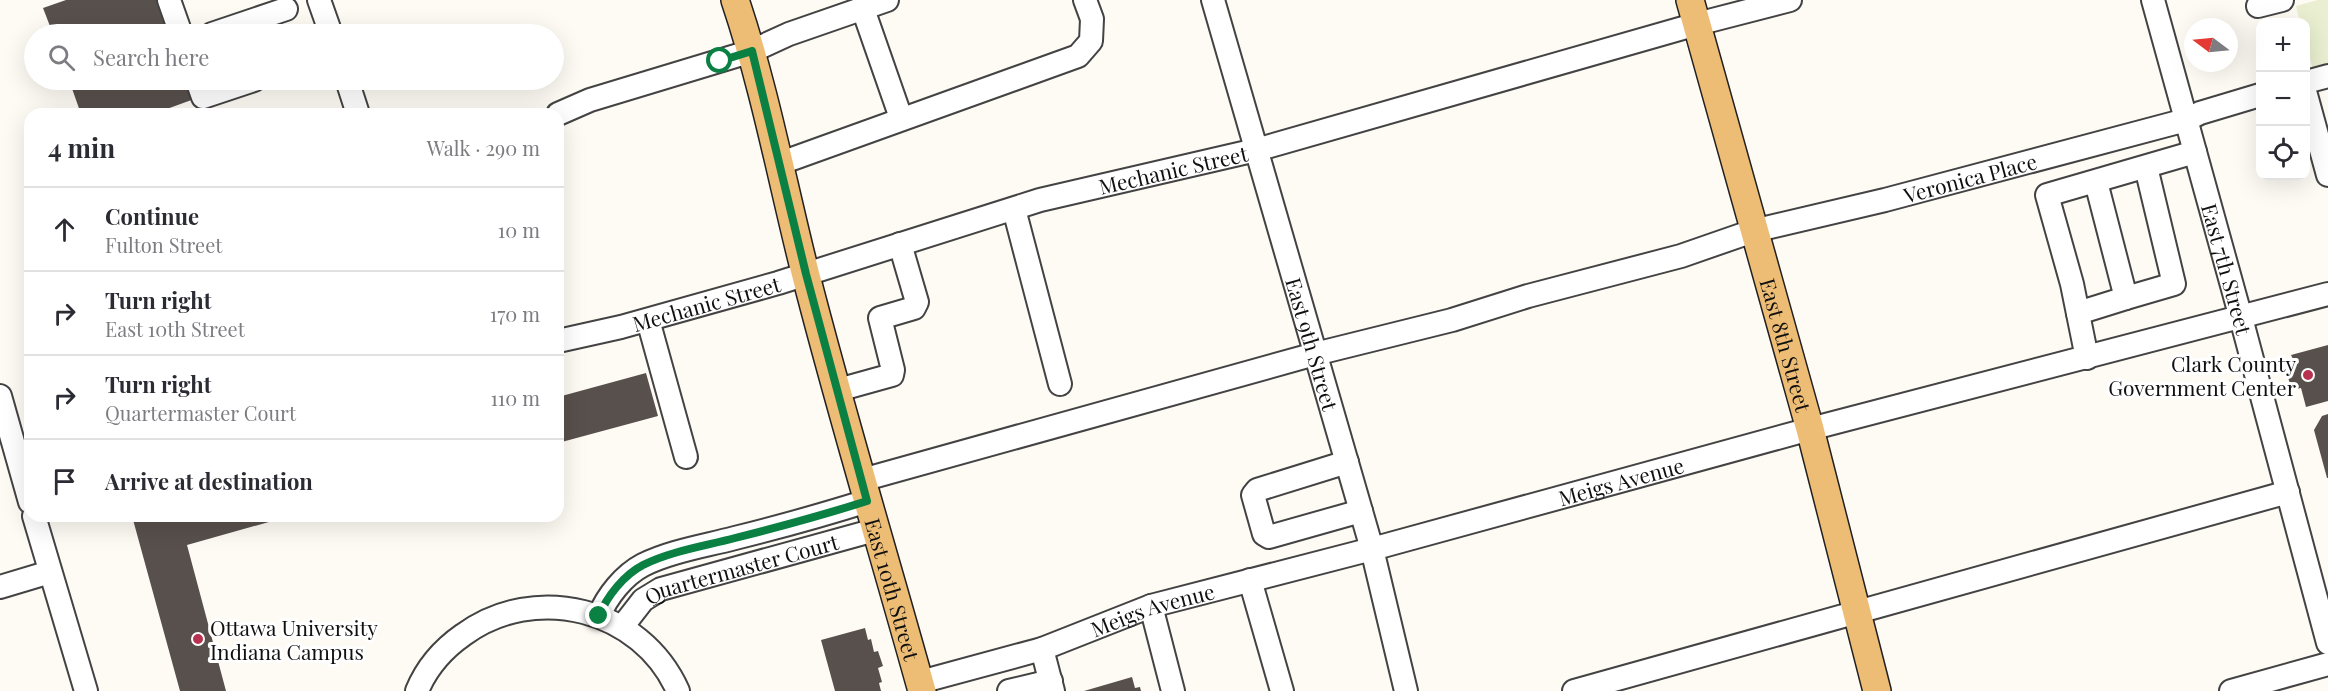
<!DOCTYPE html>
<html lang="en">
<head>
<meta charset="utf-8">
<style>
  :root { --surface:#fff; --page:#f7f7f7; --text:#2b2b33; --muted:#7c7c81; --line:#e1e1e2 }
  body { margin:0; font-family:"Playfair Display",serif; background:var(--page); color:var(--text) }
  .controls { position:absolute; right:18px; top:18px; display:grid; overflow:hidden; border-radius:12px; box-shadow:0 6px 24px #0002 }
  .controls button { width:54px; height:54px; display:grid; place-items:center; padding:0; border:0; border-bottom:2px solid var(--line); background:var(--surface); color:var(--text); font:30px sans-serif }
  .compass { position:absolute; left:2184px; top:18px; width:54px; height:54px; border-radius:50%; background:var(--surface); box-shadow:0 6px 24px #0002; rotate:286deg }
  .stop { position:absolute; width:18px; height:18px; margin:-14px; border:4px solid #0b8043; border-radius:50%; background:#fff }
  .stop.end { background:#0b8043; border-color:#fff; box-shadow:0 2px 6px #0008 }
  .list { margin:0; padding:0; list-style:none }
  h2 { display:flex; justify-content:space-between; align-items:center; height:78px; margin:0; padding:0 24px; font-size:26px }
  h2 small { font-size:20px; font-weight:400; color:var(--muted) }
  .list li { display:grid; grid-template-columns:39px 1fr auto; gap:18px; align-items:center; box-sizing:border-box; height:84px; padding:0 24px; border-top:2px solid var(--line) }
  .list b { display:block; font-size:22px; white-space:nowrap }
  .list p { margin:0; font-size:20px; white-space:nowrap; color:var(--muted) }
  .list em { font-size:20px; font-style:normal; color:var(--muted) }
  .icon { flex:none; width:33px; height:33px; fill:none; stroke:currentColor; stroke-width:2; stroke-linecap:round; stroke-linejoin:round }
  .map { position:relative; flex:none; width:2328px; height:691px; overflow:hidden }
  .search { position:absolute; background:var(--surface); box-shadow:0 6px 24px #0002; left:24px; top:24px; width:540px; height:66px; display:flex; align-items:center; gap:15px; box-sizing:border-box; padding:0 21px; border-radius:33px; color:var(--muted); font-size:22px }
  .panel { position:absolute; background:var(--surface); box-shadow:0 6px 24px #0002; left:24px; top:108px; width:540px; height:414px; border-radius:18px }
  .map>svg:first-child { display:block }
  .pitch { fill:#e9efd0 }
  .building { fill:#58504d }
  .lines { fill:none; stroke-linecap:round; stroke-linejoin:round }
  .minor-casing { stroke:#434343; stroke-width:26 }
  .major-casing { stroke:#212121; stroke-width:30 }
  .minor { stroke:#fff; stroke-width:22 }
  .major { stroke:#edbc75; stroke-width:27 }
  .route { stroke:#0b8043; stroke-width:8 }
  .poi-dot { fill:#b6324e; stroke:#fff; stroke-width:2 }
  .labels { text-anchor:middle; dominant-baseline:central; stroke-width:6; stroke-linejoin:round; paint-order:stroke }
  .street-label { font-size:21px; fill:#101010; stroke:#fff }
  .poi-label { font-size:21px; fill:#101010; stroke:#fff; text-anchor:end }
</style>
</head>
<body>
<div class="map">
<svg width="2328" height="691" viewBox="0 0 2328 691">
  <rect width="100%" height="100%" fill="#fefaf4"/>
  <path class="pitch" d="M2318,0H2328V66L2313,70L2306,42V22H2300L2296,6Z"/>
  <path class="building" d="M66,0H162L175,34H53L43,8Z
    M69,80H191L197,98L153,114H81Z
    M2328,345V401L2306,407L2301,388L2292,390L2283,362L2293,359L2291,355Z
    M646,373L658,416L558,443V397Z
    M2328,414V478H2327L2314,430L2322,416Z
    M132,516H290L187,545L226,691H180Z
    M865,628L868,640L871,639L874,652L878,651L883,666L878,668L882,682L879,683L881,691H835L821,640Z
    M1132,677L1135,688L1140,687L1141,691H1084Z"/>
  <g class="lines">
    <g class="minor-casing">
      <g id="minor">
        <path d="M169,0L181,34"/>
        <path d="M319,0L331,34"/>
        <path id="s1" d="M1213,0L1372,549L1406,691"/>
        <path id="s2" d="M2153,0L2241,318L2328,643"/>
        <path d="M2258,6L2282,0"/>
        <path d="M863,9L901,118"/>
        <path d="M212,34L286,9"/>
        <path d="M197,80L203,97L254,80"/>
        <path d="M347,80L358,114"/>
        <path d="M2306,82L2328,76"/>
        <path d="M2306,95L2328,175"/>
        <path d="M558,114L590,100L752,51L789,34L887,0"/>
        <path d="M778,164L1078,56L1091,41L1092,19L1085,0"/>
        <path d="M1014,209L1060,384"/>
        <path d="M2126,298L2174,284L2146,167"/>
        <path d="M2078,313L2126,298L2096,182"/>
        <path d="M648,320L686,457"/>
        <path id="s3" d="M558,341L621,327L778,283L1040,200L1256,150L1697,24L1790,0"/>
        <path d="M2087,358L2072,284L2047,195L2195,152"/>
        <path d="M838,390L892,375L893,370L880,318L914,308L917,302L900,244"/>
        <path d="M0,396L30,502"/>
        <path d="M1347,462L1257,490L1253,495L1264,534L1269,537L1361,511"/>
        <path id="s4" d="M862,480L1315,354L1452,320L1528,296L1681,256L1753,231L1885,200L2186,120L2200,113L2260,95"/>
        <path d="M34,516L86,691"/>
        <path d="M1250,580L1282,691"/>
        <path d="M0,587L50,572"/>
        <path d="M1151,606L1173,691"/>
        <path d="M599,616C607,596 624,575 643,565C671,551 705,546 735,538C779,527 823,515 867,501"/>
        <path id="s5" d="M622,627L643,600L661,589L875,530"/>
        <path d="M1042,649L1053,691"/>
        <path id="s6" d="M920,682L1042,649L1151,606L1372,549L1810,429L2328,294"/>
        <path d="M417,691C426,669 443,649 463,635C535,582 641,608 678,691"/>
        <path d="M1009,691L1051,681"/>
        <path d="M1574,691L2288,492"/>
        <path d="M2231,691L2328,664"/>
      </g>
    </g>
    <g class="major-casing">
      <g id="major">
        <path id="s7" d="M735,0C765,89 782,181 805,272C841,413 883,551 922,691"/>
        <path id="s8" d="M1690,0L1810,429L1877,691"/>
      </g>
    </g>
    <use href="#minor" class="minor"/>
    <use href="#major" class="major"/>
  </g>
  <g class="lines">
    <path class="route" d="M599,616C607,596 624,575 643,565C671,551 705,546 735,538C779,527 823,515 867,501L806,274L752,51L720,61"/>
  </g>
  <g class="poi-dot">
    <circle cx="2308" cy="375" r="6"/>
    <circle cx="198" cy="639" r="6"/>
  </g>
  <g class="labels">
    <g class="street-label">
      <text stroke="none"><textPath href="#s3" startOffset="639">Mechanic Street</textPath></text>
      <text stroke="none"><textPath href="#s4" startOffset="1149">Veronica Place</textPath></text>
      <text stroke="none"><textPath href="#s2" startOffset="279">East 7th Street</textPath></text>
      <text stroke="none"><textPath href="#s3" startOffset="153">Mechanic Street</textPath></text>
      <text stroke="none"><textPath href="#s1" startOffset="358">East 9th Street</textPath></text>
      <text stroke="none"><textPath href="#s8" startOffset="358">East 8th Street</textPath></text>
      <text stroke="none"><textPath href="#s6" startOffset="730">Meigs Avenue</textPath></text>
      <text stroke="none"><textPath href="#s5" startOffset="138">Quartermaster Court</textPath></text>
      <text stroke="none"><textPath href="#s7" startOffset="610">East 10th Street</textPath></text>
      <text stroke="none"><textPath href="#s6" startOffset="244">Meigs Avenue</textPath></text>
    </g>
    <g class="poi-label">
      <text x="2296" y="363">Clark County<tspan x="2296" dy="24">Government Center</tspan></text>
      <text x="210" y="627" text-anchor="start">Ottawa University<tspan x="210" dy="24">Indiana Campus</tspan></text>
    </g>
  </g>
</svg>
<div class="controls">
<button>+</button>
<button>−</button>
<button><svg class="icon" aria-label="locate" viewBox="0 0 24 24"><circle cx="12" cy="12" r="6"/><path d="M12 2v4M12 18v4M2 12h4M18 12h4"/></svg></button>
</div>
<svg class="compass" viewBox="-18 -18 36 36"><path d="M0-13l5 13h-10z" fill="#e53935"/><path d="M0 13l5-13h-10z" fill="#7c7c81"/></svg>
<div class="stop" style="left:720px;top:61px"></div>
<div class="stop end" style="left:599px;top:616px"></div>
<div class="search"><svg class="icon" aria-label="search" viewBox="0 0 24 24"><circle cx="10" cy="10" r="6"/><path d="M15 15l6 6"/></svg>Search here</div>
<section class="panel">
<h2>4 min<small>Walk · 290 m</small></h2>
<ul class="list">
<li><svg class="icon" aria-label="ahead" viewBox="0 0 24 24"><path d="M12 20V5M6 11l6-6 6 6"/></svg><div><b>Continue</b><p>Fulton Street</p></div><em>10 m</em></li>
<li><svg class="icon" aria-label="right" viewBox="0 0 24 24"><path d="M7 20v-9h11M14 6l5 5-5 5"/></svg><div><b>Turn right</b><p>East 10th Street</p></div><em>170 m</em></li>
<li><svg class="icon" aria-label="right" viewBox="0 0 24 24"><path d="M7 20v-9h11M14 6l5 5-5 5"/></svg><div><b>Turn right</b><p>Quartermaster Court</p></div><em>110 m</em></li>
<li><svg class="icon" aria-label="arrive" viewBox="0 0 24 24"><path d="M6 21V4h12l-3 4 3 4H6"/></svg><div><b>Arrive at destination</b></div></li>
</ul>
</section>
</div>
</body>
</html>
